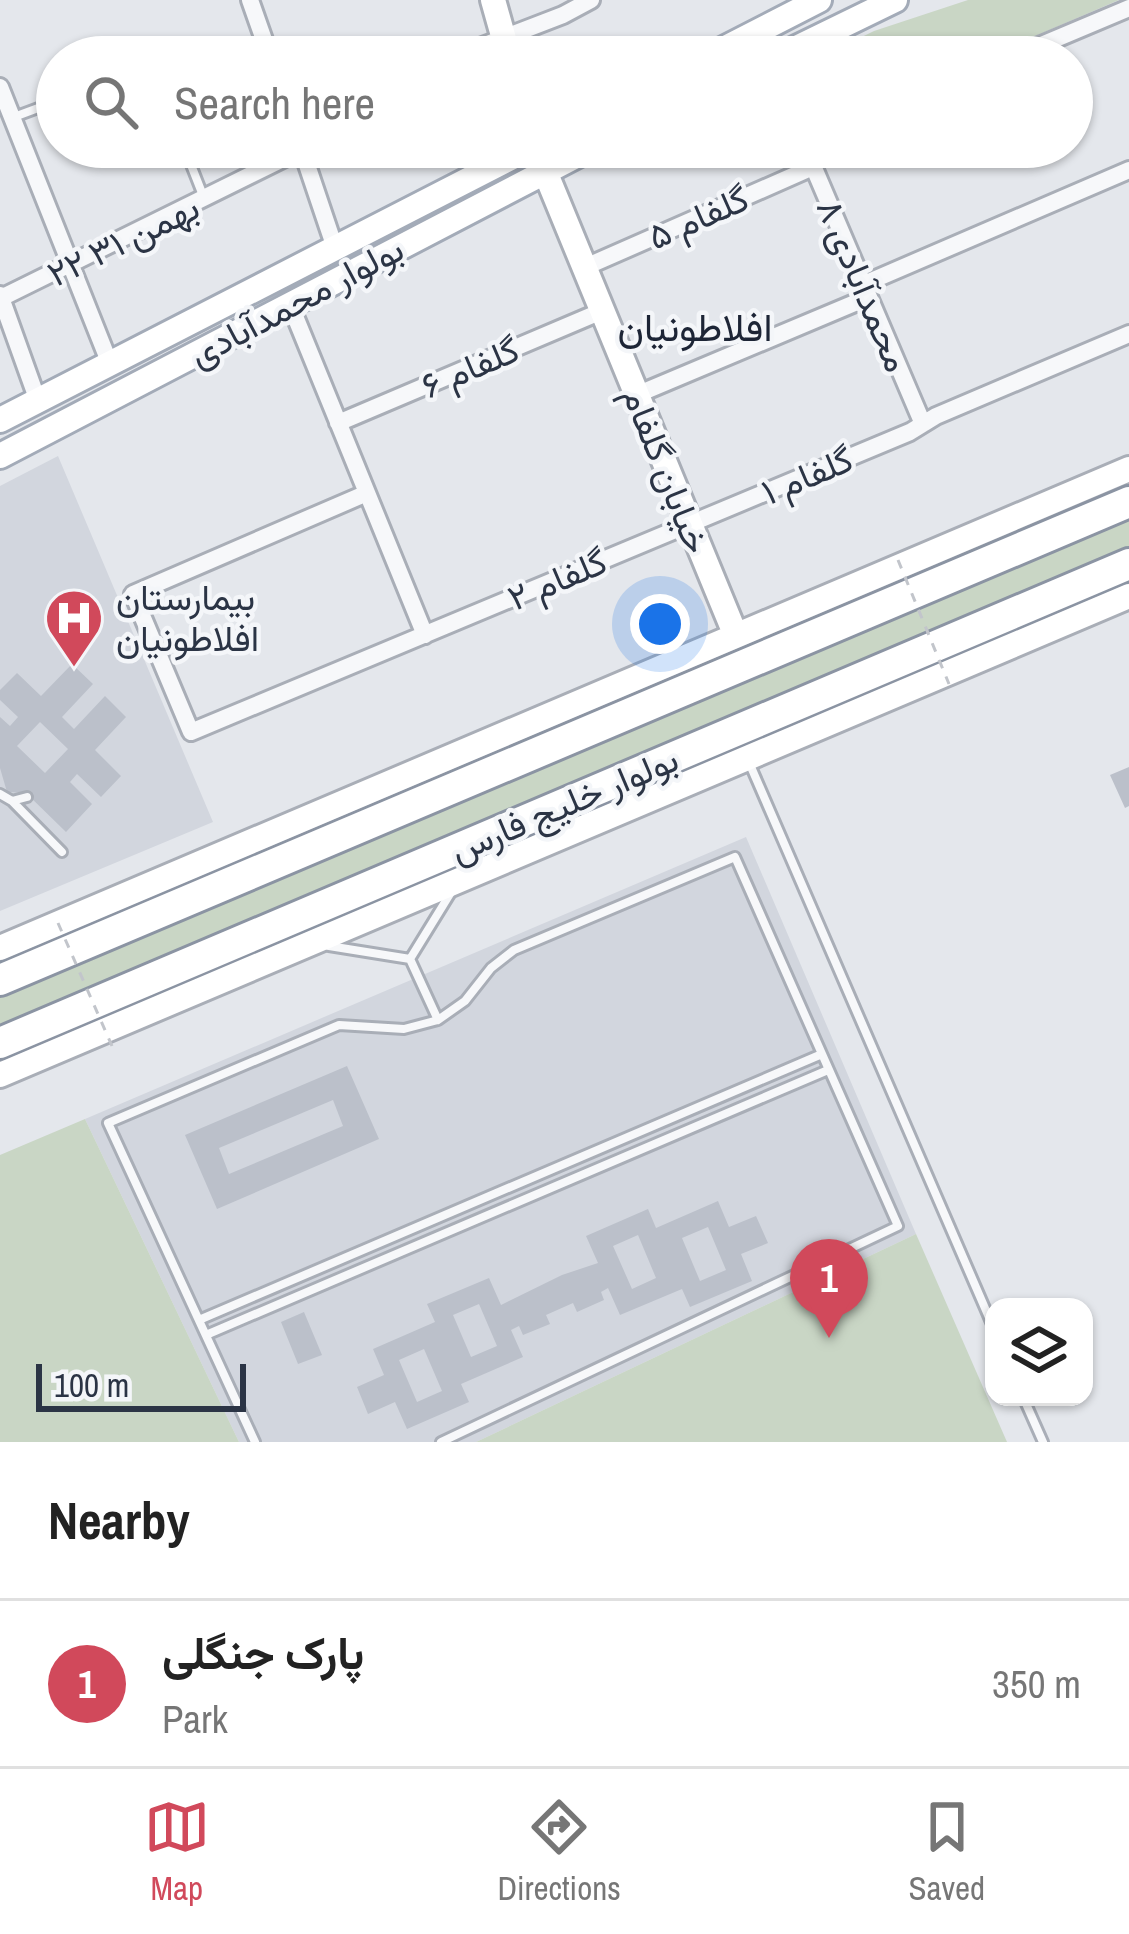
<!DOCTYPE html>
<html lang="en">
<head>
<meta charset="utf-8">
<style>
  :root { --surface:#fff; --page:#f2f2f2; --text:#222; --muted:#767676; --line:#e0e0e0; --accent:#d1495b }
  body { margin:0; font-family:"Archivo Narrow",Vazirmatn,sans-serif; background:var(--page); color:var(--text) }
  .controls { position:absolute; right:36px; bottom:36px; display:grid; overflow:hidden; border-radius:24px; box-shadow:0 3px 9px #0004 }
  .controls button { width:108px; height:108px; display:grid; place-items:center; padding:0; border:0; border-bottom:3px solid var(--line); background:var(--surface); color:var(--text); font:60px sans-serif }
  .scale { position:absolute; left:36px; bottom:30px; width:210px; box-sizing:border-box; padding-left:12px; border:6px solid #2b3445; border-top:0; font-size:33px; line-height:42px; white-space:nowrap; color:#2b3445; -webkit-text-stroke:9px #f4f6f9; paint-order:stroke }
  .you { position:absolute; left:660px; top:624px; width:42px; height:42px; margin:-30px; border:9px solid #fff; border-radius:50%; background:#1a73e8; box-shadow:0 0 0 18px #1a73e833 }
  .badge { display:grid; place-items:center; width:78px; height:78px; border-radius:50%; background:var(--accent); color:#fff; font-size:39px; font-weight:700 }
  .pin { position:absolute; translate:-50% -99px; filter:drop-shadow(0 3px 6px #0008) }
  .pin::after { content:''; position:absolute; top:63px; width:42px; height:36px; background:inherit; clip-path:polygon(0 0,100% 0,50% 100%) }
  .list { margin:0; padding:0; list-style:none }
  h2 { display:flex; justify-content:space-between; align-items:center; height:156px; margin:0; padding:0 48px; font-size:51px }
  h2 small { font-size:39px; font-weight:400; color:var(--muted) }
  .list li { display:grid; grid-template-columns:78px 1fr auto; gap:36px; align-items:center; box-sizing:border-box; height:168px; padding:0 48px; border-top:3px solid var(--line) }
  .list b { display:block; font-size:45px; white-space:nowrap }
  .list p { margin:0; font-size:39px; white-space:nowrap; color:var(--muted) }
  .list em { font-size:39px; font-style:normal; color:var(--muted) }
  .icon { flex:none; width:66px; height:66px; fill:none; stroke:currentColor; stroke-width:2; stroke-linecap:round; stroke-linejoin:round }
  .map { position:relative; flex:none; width:1129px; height:1442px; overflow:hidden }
  .search { position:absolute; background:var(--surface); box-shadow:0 3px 9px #0004; left:36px; right:36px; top:36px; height:132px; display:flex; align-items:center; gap:30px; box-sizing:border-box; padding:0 42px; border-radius:66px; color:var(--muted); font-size:45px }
  .sheet { height:324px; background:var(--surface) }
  nav { display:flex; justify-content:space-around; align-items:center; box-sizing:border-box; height:168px; border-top:3px solid var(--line); background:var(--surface); font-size:33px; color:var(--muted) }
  nav a { display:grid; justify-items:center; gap:6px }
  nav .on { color:var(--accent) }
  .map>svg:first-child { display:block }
  .built { fill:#d2d6de }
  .green { fill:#c9d6c5 }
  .building { fill:#bbc0ca; fill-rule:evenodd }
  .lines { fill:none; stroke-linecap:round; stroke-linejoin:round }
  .lane-casing { stroke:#a9aeb7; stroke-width:14 }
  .street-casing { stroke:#a9aeb7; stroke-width:22 }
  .secondary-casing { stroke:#a9aeb7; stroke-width:30 }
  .primary-casing { stroke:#a3abb8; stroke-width:30 }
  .highway-casing { stroke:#8b94a3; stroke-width:36 }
  .lane { stroke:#f7f8fa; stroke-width:8 }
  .street { stroke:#f7f8fa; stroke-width:16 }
  .secondary { stroke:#fff; stroke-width:24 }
  .primary { stroke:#fff; stroke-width:24 }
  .highway { stroke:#fff; stroke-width:30 }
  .path-bridge { stroke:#c2c5cb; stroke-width:3; stroke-dasharray:9 9; stroke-linecap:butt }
  .labels { text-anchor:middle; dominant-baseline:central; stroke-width:9; stroke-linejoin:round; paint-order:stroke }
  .street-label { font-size:36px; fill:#2b3445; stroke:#f4f6f9 }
  .poi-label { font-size:36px; fill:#2b3445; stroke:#f4f6f9; text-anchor:start }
  .neighbourhood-label { font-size:39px; fill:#1d2536; stroke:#f4f6f9 }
</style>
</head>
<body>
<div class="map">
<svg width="1129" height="1442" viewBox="0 0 1129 1442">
  <rect width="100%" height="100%" fill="#e4e7ec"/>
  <path class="built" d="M58,456L213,822L0,911V486Z
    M746,837L916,1234L476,1442H239L85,1119Z"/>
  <path class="green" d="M968,0H1119L986,57H821L874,31Z
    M1129,515V551L0,1029V994Z
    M85,1119L239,1442H0V1155Z
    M916,1234L1007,1442H476Z"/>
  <path class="building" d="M72,664L93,684L62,717L74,729L105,696L126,717L95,750L121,776L101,797L77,774L70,782L92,804L66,832L26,793L7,792L0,768V717L10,726L18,717L0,700V690L17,673L41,696ZM40,722L68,749L45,773L17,746Z
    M1129,767V806L1125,808L1110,775Z
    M347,1066L379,1139L217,1209L185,1135ZM333,1100L343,1126L229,1174L219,1148Z
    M718,1201L729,1227L756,1216L768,1243L741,1254L752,1281L690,1307L682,1289L620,1315L608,1288L601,1292L604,1300L577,1312L573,1303L546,1315L550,1324L523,1335L519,1326L511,1330L523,1357L461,1384L469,1402L407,1429L395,1402L368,1414L357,1387L384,1375L373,1349L435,1322L427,1304L489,1278L501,1305L562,1275L598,1263L586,1236L648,1209L656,1228ZM708,1227L726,1270L700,1281L682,1238ZM638,1235L656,1278L632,1289L613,1246ZM479,1304L497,1346L471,1357L453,1315ZM424,1349L442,1391L417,1402L399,1360Z
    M304,1312L322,1355L298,1364L281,1322Z"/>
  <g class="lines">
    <g class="lane-casing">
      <path id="lane" d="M14,117L57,101
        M184,147L204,198
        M748,760L994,1329
        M0,794L12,801L27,797
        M12,801L62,852
        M329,946L410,959
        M410,959L450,894
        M410,959L438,1020
        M199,1320L822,1054
        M206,1335L828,1070
        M1023,1397L1043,1442
        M255,1442L108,1123L339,1025L404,1029L438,1020L465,1001L491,968L514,950L735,857L898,1226L441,1442"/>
    </g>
    <g class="street-casing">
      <path id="street" d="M250,0L270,57
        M454,57L563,15L591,0
        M1013,57L1129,8
        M0,87L110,364
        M301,147L335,248
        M805,147L923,424
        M583,268L813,167
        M864,284L1129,170
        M0,295L38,401
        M1,298L307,147
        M290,304L425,635
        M636,395L869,297
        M338,423L602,311
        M367,493L133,594L191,732L910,432L936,416L1129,334"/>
    </g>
    <g class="secondary-casing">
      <path id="secondary" d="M493,0L509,57
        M535,147L736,636
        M0,948L1129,469
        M0,1075L1129,596"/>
    </g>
    <g class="primary-casing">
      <path id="primary" d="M708,57L819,0
        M778,57L895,0
        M0,420L532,147
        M0,456L593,147"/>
    </g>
    <g class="highway-casing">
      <path id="highway" d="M0,980L1129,502
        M0,1043L1129,564"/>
    </g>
    <use href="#lane" class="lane"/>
    <use href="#street" class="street"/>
    <use href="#secondary" class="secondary"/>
    <use href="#primary" class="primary"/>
    <use href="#highway" class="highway"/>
    <path class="path-bridge" d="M898,560L949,684
      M58,923L112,1046"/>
  </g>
  <defs>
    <g id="hospital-pin" transform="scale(3)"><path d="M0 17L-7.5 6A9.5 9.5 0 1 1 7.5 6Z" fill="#d1495b" stroke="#f4f6f9"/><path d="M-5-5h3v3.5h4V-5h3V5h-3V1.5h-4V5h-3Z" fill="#fff"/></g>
  </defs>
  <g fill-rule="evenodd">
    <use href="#hospital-pin" x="74" y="618"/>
  </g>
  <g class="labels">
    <g class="street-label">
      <text transform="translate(698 217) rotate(-24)">گلفام ۵</text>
      <text transform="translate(123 240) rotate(-26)">۲۲ بهمن ۳۱</text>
      <text transform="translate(864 285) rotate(67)">محمدآبادی ۸</text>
      <text transform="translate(296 301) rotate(-28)">بولوار محمدآبادی</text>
      <text transform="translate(470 367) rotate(-23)">گلفام ۶</text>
      <text transform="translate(667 470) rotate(68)">خیابان گلفام</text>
      <text transform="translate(807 475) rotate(-23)">گلفام ۱</text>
      <text transform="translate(557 579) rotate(-23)">گلفام ۲</text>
      <text transform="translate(564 804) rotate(-23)">بولوار خلیج فارس</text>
    </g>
    <g class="poi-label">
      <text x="116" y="597">بیمارستان<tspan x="116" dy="41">افلاطونیان</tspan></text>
    </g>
    <g class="neighbourhood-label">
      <text x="695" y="327">افلاطونیان</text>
    </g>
  </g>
</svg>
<div class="controls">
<button><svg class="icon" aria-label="layers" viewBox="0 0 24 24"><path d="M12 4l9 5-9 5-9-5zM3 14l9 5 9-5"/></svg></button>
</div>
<div class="scale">100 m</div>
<div class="you"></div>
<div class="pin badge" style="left:829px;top:1338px">1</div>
<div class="search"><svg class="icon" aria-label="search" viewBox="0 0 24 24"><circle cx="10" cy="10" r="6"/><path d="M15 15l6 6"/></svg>Search here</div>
</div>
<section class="sheet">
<h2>Nearby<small></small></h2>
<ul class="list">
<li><span class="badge">1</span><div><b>پارک جنگلی</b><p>Park</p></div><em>350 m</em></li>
</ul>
</section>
<nav>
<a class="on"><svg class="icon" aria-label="map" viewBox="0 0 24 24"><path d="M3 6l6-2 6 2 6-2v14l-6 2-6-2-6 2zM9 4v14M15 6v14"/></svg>Map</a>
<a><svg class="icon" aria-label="directions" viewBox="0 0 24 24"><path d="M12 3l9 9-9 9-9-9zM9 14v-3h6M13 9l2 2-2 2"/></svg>Directions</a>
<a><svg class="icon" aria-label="saved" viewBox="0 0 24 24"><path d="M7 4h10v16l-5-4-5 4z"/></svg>Saved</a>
</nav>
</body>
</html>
